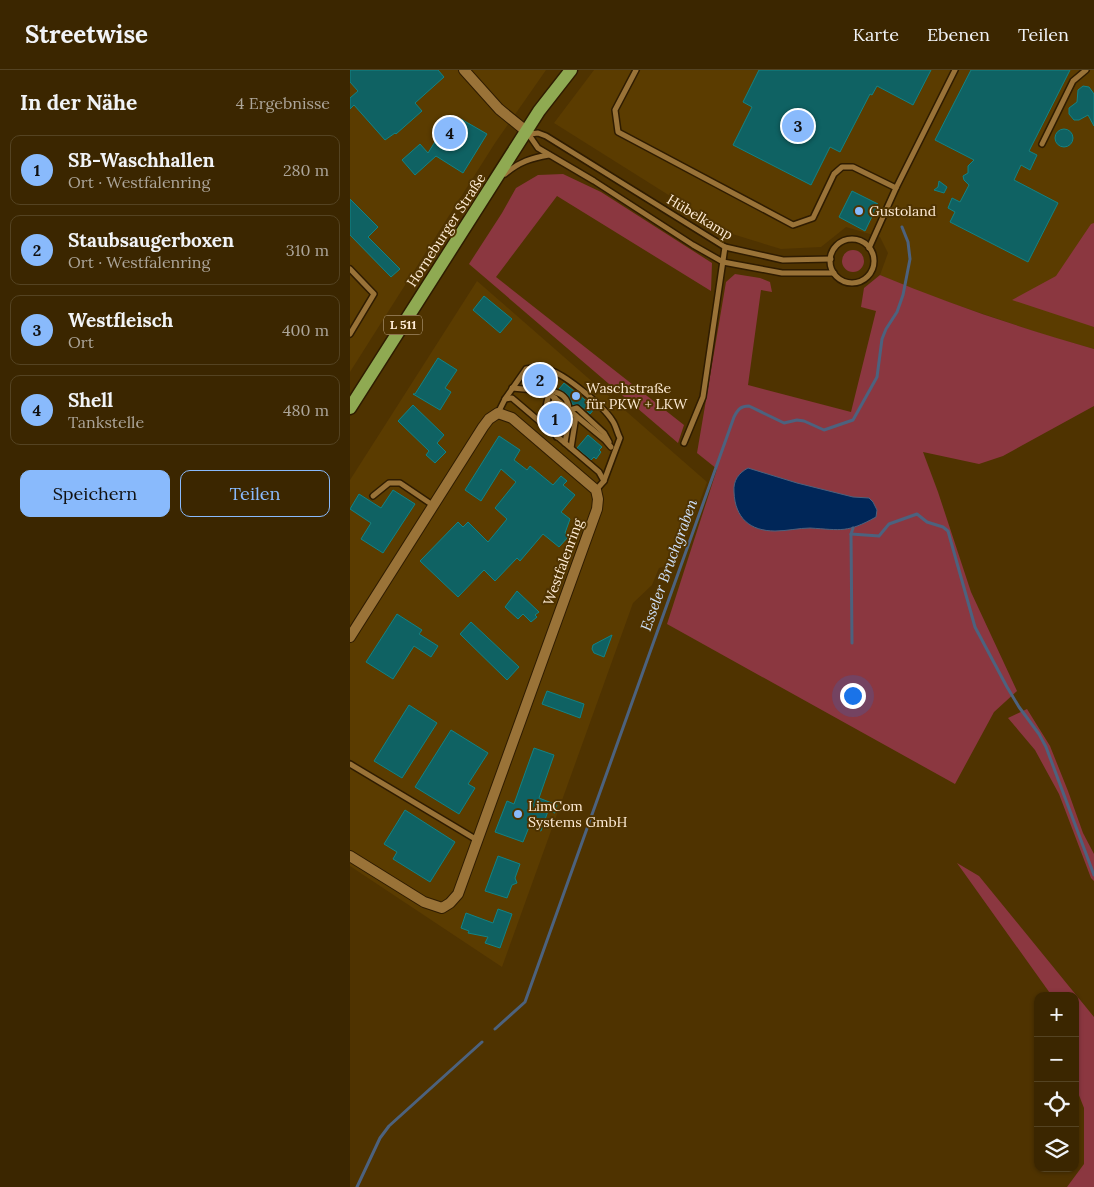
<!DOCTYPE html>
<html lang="de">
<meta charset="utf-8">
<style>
body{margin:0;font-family:Lora,serif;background:#46320f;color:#f1f3f6}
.controls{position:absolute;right:15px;bottom:15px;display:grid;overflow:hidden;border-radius:10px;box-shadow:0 1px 4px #0004}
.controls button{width:45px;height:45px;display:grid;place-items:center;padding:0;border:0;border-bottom:1px solid #544322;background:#3b2600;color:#f1f3f6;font:25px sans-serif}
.you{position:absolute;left:502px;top:625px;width:18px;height:18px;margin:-12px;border:4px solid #fff;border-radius:50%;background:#1a73e8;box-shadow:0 0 0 8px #1a73e833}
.badge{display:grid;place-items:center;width:32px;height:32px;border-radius:50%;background:#89bafc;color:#111;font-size:16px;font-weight:700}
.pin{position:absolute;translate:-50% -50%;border:2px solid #fff;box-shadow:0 1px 5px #0006}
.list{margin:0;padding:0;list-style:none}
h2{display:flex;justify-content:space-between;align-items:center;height:65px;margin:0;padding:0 20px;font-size:21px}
h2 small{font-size:16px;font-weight:400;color:#aca599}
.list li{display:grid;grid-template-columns:32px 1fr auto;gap:15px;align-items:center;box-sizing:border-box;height:70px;margin:0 10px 10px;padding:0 10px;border:1px solid #544322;border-radius:10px}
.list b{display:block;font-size:19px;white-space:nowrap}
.list p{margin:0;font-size:16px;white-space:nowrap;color:#aca599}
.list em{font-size:16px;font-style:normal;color:#aca599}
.actions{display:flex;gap:10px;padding:15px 20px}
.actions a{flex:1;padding:11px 0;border:1px solid #89bafc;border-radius:10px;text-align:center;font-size:18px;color:#89bafc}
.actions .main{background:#89bafc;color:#111}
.icon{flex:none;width:28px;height:28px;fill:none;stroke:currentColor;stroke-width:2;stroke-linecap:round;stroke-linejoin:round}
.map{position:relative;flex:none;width:744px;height:1117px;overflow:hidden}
header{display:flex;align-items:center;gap:30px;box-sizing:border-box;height:70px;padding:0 25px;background:#3b2600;border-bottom:1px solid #544322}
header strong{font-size:24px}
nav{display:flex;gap:28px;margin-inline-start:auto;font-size:18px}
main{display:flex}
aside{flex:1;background:#3b2600}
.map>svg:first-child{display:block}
.built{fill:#5b3c00}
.green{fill:#8b3740}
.water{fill:#002658;stroke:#4c627e}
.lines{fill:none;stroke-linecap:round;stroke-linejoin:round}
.stream{stroke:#4c627e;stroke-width:3}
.building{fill:#0f6263;stroke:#128385}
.lane-casing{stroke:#2f1c00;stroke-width:8}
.street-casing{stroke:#2f1c00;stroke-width:12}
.primary-casing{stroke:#2f1c00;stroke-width:15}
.lane{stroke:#9a7338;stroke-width:5}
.street{stroke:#9a7338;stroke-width:10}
.primary{stroke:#8faa52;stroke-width:12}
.poi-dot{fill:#89bafc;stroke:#4f3300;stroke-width:2}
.labels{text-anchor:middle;stroke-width:4;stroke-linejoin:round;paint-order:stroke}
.shield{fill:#4f3300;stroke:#cab596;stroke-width:1}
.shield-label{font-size:12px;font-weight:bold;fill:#ffedd6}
.poi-label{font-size:14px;fill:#ffedd6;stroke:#4f3300;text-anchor:start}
.street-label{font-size:14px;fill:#ffedd6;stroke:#4f3300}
.water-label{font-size:15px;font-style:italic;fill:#cee0f9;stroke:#4f3300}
</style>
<header>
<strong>Streetwise</strong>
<nav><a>Karte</a><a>Ebenen</a><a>Teilen</a></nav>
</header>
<main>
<aside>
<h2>In der Nähe<small>4 Ergebnisse</small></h2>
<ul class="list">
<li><span class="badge">1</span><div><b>SB-Waschhallen</b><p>Ort · Westfalenring</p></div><em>280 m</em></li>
<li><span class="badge">2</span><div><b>Staubsaugerboxen</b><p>Ort · Westfalenring</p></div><em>310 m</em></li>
<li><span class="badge">3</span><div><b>Westfleisch</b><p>Ort</p></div><em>400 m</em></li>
<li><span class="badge">4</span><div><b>Shell</b><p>Tankstelle</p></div><em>480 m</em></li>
</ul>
<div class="actions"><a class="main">Speichern</a><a>Teilen</a></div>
</aside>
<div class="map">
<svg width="744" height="1117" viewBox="0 0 744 1117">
<rect width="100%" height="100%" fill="#4f3300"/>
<g class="built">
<polygon points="0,0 196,0 145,73 0,302"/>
<polygon points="244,0 744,0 744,279 698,266 571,223 530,205 538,183 530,167 496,157 471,177 431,179 379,163 204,53"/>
<polygon points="127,211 357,412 327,492 309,498 302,515 283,533 152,897 0,796 0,410"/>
</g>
<g class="green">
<polygon points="213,104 251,122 362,193 361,221 207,126 146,207 334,355 328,373 119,194 152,143 166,118 188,105"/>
<polygon points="744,153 744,257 662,230 706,206 741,154"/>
<circle cx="503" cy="191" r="11"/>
<path d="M385,204L410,208L420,212L422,222L411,220L398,315L501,342L526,241L511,237L514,218L530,205C599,234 671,258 744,279V336L653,386L629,394L573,382L588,422L621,522L667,621L644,642L605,714L317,554L367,399L347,383L376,212Z"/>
<polygon points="677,639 700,676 718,721 733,763 744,784 744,811 741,808 709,724 685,680 658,648"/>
<polygon points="607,793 629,806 744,947 744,1117 717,1117 734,1094 734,1038 725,1015 725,926 702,926"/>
</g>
<path class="water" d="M398,398L447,413L503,427L519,428L523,432L527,440L526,447C497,463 492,460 460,458C449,458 437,461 425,461C400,461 385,448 384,422C383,410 389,403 398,398Z"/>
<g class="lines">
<g class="stream">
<polyline points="503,458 501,464 529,466 539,454 567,444 577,452 593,457 598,461 625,557 657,617 669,637 689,664 696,677 744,805"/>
<polyline points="501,464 502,573"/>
<path d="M145,959L175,932L384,347C388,339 391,336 399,336L434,353L447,350L454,351L474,360L503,350L527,307L532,269L536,259L547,242L553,225L560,189L558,172L552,157"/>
<polyline points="7,1117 30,1068 39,1056 132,972"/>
</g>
</g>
<g class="building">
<polygon points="0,0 88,0 94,7 65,33 72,41 46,64 45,63 35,70 4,35 0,39 0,28 8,21 0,12"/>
<polygon points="409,0 581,0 563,35 527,16 522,25 520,24 490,82 480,77 461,115 383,75 402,37 393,32"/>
<polygon points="621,0 720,0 679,81 687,85 680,100 671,95 664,110 708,133 678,192 600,152 605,142 598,138 602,128 610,132 619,115 614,110 613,106 618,103 618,96 624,90 585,70"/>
<polygon points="733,16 739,17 744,24 744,56 738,45 729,50 724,50 719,44 719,38 727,32 728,20"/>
<polygon points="101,46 110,52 111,49 137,64 113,103 86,86 65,105 52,90 70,74 78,83"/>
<circle cx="714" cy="68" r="9"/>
<polygon points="589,111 597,117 594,123 584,120 588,117"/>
<polygon points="502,121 528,134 515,161 489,147"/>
<polygon points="0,129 28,157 18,167 50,199 41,207 0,165"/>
<polygon points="134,226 162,249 150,263 123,240"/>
<polygon points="88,288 107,300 95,318 101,322 90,340 63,324 65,324"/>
<polygon points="180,304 202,308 201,317 178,313"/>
<polygon points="214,313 245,338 240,344 230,335 223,335 217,324 209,319"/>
<polygon points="63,335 94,365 87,373 96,382 85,393 76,385 79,381 48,351"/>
<polygon points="238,365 252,377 249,380 251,382 246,389 244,387 241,390 227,378"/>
<polygon points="149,366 170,380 164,390 177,400 180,396 203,415 211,406 217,411 213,415 225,425 211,442 220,449 215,463 219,466 209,477 193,464 170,491 167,488 145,511 134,500 108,527 70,491 108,452 113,457 118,452 138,472 157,449 145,438 166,412 151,399 131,431 115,420"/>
<polygon points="43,420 65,434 33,483 11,469 21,453 0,439 9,424 31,438"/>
<polygon points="167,521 189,542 185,545 187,547 181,552 173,544 168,549 155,537"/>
<polygon points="47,544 72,560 69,564 88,576 81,587 64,576 43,609 16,592"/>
<polygon points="121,552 169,597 157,610 110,564"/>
<polygon points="262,565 254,587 244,583 242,579 243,575"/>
<polygon points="197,621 234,634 230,648 192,634"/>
<polygon points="59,635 87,653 52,708 24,691"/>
<polygon points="101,660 138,683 118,714 125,718 109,744 65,717"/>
<polygon points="184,678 204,685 189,728 207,735 205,743 198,741 191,761 179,757 173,772 145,762 157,731 164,734"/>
<polygon points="55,740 105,772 80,812 43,789 47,782 34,774"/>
<polygon points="148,786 170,794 165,808 167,813 162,815 157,828 135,821"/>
<polygon points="148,839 162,844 150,878 135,873 138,867 118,863 119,861 111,858 116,843 143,853"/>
</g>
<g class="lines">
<defs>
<g id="lane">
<polyline points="286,0 265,40 268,62 443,155 463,148 484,104 492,97 503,97 546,118 605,0"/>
<polyline points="177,62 188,78 244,111 343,175 373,192 432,203 484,203"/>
<polyline points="180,64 188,63 196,66 375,177 433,190 481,189"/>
<polyline points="692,74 723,11 736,0"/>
<path d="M155,104C169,92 181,88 199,85"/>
<circle cx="502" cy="191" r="22"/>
<polyline points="519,178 546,118"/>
<polyline points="0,199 24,224 0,264"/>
<polyline points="162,318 196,321 255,370 261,377"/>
<path d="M197,321C229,322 218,352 215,373"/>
<polyline points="155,329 162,328 249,402 254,411"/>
<polyline points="220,340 227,338 254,363 259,372"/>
<path d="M148,343L155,329L176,299C184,297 194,297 202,301C218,307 253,336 262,350C266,355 267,363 270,368L254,411L246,420"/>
<polyline points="192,354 199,323"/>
<polyline points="199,360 205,328"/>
<polyline points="207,367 214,335"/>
<polyline points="334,373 353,327 375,177"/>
<polyline points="221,378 226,346"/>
<polyline points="23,426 39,413 50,413 84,436"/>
<polyline points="0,694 127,770"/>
</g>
<g id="street">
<polyline points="114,0 149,39 176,61"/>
<polyline points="0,567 133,357 139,349 148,343 162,348 246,420 248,429 247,439 108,824 100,833 92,838 74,832 0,786"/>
</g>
<polyline id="primary" points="0,338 189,41 221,0"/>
</defs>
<use href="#lane" class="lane-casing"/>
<use href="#street" class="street-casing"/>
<use href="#primary" class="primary-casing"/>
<use href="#lane" class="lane"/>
<use href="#street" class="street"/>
<use href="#primary" class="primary"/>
</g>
<g class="poi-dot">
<circle cx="509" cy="141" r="5"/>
<circle cx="226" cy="326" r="5"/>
<circle cx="168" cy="744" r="5"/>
</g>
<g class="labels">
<rect class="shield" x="34" y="245.5" width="38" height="19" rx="4"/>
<g class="shield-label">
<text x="53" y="259">L 511</text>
</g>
<g class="poi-label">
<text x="519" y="146">Gustoland</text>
<text x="236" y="323">Waschstraße<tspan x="236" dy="16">für PKW + LKW</tspan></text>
<text x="178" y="741">LimCom<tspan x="178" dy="16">Systems GmbH</tspan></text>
</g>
<g class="street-label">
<text transform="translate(350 147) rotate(31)" y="5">Hübelkamp</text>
<text transform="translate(96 160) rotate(-57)" y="5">Horneburger Straße</text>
<text transform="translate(213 492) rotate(-70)" y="5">Westfalenring</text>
</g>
<g class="water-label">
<text transform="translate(319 495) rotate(-70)" y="5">Esseler Bruchgraben</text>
</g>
</g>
</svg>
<div class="controls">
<button>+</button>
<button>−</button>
<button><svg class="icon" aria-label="locate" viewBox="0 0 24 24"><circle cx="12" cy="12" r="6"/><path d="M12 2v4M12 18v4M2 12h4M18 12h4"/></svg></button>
<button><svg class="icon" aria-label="layers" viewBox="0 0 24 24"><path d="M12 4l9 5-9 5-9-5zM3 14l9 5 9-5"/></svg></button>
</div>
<div class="you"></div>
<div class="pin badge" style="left:205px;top:349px">1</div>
<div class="pin badge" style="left:190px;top:310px">2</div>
<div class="pin badge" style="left:448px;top:56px">3</div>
<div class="pin badge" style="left:100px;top:63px">4</div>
</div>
</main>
